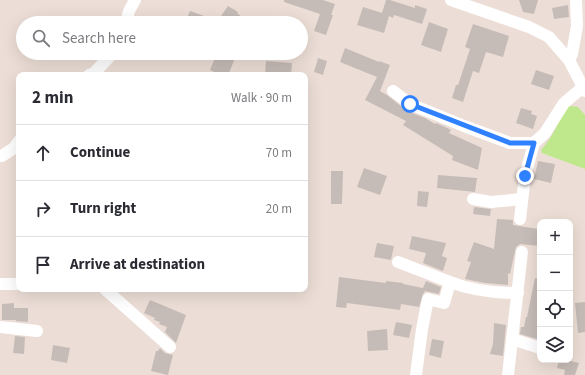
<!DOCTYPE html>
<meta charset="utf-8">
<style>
body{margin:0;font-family:"Source Sans 3",sans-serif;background:#f7f7f7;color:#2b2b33}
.controls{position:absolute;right:12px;bottom:12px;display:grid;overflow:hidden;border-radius:8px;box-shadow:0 4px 16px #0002}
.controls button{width:36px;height:36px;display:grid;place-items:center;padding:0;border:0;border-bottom:1px solid #e1e1e2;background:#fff;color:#2b2b33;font:20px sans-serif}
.stop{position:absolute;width:12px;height:12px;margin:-9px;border:3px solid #3081ff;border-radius:50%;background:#fff}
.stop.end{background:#3081ff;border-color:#fff;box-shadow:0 1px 4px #0008}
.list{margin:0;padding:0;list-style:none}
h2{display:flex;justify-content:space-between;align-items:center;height:52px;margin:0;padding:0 16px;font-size:17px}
h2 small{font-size:13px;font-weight:400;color:#7c7c81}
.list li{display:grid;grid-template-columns:26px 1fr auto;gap:12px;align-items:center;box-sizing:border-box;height:56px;padding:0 16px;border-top:1px solid #e1e1e2}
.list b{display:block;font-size:15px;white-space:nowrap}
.list em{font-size:13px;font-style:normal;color:#7c7c81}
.icon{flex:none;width:22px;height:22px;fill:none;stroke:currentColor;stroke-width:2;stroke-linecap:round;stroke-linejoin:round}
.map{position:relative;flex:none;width:585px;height:375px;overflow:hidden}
.search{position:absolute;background:#fff;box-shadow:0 4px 16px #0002;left:16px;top:16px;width:292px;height:44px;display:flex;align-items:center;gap:10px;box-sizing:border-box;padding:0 14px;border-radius:22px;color:#7c7c81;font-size:15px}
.panel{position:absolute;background:#fff;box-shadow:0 4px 16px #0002;left:16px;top:72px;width:292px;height:220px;border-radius:8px}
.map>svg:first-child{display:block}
.green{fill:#bfe88d}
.building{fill:#c6bcb7}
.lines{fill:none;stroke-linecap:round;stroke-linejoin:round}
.minor{stroke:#fff;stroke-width:12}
.route{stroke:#3081ff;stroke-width:5}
</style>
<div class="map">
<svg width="585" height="375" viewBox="0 0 585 375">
<rect width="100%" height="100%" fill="#ecded6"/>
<path class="green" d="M572,106L578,107L585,115V169L542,153L541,150C547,143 552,136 556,128C560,121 562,113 567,107Z"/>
<g class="building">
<polygon points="284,0 323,0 335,4 331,15 333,15 326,35 314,31 320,14 284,2"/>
<polygon points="386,0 390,0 415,8 415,5 427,9 422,24 394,15 393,18 389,16 384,33 357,25 363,7 382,13"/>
<polygon points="519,0 538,0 534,14 523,12"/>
<polygon points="568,5 569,17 554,19 552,8"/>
<polygon points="228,6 238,12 237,13 249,23 231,23 221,16"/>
<polygon points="190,11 221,22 220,23 185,23"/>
<polygon points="429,22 448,29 441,52 421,45"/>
<polygon points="473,24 509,36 503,57 486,52 479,73 473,71 463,102 452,98 456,85 458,85 470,49 465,47"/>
<polygon points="345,48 379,62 379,61 390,65 380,91 387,95 407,111 425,118 435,124 436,123 443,126 451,130 449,133 482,148 478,170 452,160 453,156 403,125 406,121 365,100 377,77 340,62"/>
<polygon points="217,53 229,53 236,56 228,75 221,75 210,70"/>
<polygon points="318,58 327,61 323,75 314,72"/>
<polygon points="266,61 292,63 291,75 265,75"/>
<polygon points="536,70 554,76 549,90 531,84"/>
<polygon points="521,108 532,111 531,114 537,116 533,129 516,123"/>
<polygon points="538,161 555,164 551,183 534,179"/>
<polygon points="364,168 387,176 380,195 357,187"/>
<polygon points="331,171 343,171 342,204 331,204"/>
<polygon points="438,175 477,178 475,192 437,188"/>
<polygon points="418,191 429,192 427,207 417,206"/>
<polygon points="474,207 491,209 490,216 473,214"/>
<polygon points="497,219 513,220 513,225 519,226 538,229 537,235 540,236 540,246 520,244 516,247 510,274 508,273 508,285 485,283 465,279 471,262 467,261 474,242 494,249"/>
<polygon points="412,236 446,243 442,256 447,258 443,271 423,263 426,253 409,249"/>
<polygon points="377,243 394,246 391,260 374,257"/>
<polygon points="339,277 386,283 386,281 403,283 403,284 423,288 426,281 441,287 439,294 425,291 423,294 419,307 401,304 400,310 347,303 346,308 336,307"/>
<polygon points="535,278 540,279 540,340 520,334 521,327 524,327 526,317 527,317"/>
<polygon points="150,300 186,315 176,343 165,332 167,327 159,324 160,322 154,320 155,318 144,313"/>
<polygon points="585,302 585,332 578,333 575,303"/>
<polygon points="14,303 14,308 28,308 28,321 27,322 16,321 16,320 2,320 2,304"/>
<polygon points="396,322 412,325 409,338 393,335"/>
<polygon points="494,323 506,325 503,356 490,354 493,344"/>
<polygon points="387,329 388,350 368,351 367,331"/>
<polygon points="15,336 25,337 24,354 13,353"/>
<polygon points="432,339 444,341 441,358 429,355"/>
<polygon points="53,345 70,348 67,363 51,360"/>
<polygon points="160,348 165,353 173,355 168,375 151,371 156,351 158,351"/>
<polygon points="559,360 566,360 579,363 575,375 564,375 565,370 557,368"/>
</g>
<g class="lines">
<g class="minor">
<polyline points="451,0 529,27 549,37 569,60 585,91"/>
<polyline points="126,23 129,11 135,0"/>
<polyline points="569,60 572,54 577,26 576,0"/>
<polyline points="89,75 94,73 113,53"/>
<polyline points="393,91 410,104 464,126 510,143 534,143 545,133 564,103 583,87"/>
<polyline points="0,156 2,156 14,148 19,141"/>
<polyline points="473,199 491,202 522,199"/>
<polyline points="520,219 525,176 534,143"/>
<polyline points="398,262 450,282"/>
<polyline points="0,284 19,284"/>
<polyline points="105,289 170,347"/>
<polyline points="0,327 37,331"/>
<polyline points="512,339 540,348"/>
<path d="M416,375L422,329L428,299L444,303L450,282C473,291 494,293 518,293"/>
<polyline points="508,375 522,252"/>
</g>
</g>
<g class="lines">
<polyline class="route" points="410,104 510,143 534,143 525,176"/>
</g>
</svg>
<div class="controls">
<button>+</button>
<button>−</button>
<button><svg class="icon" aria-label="locate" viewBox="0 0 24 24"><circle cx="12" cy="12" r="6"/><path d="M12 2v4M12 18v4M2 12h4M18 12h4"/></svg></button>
<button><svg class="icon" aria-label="layers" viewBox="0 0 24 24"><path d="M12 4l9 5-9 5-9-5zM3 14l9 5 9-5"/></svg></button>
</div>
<div class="stop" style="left:410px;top:104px"></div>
<div class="stop end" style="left:525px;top:176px"></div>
<div class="search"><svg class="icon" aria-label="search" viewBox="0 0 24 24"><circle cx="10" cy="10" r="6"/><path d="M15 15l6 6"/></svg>Search here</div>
<section class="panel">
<h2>2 min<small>Walk · 90 m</small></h2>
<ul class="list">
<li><svg class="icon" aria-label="ahead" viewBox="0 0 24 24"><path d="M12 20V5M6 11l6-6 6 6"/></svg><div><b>Continue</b></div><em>70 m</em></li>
<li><svg class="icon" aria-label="right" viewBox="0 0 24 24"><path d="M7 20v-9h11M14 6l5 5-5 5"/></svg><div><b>Turn right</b></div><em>20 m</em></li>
<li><svg class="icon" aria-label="arrive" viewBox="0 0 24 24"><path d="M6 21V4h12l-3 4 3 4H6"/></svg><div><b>Arrive at destination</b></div></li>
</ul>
</section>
</div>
